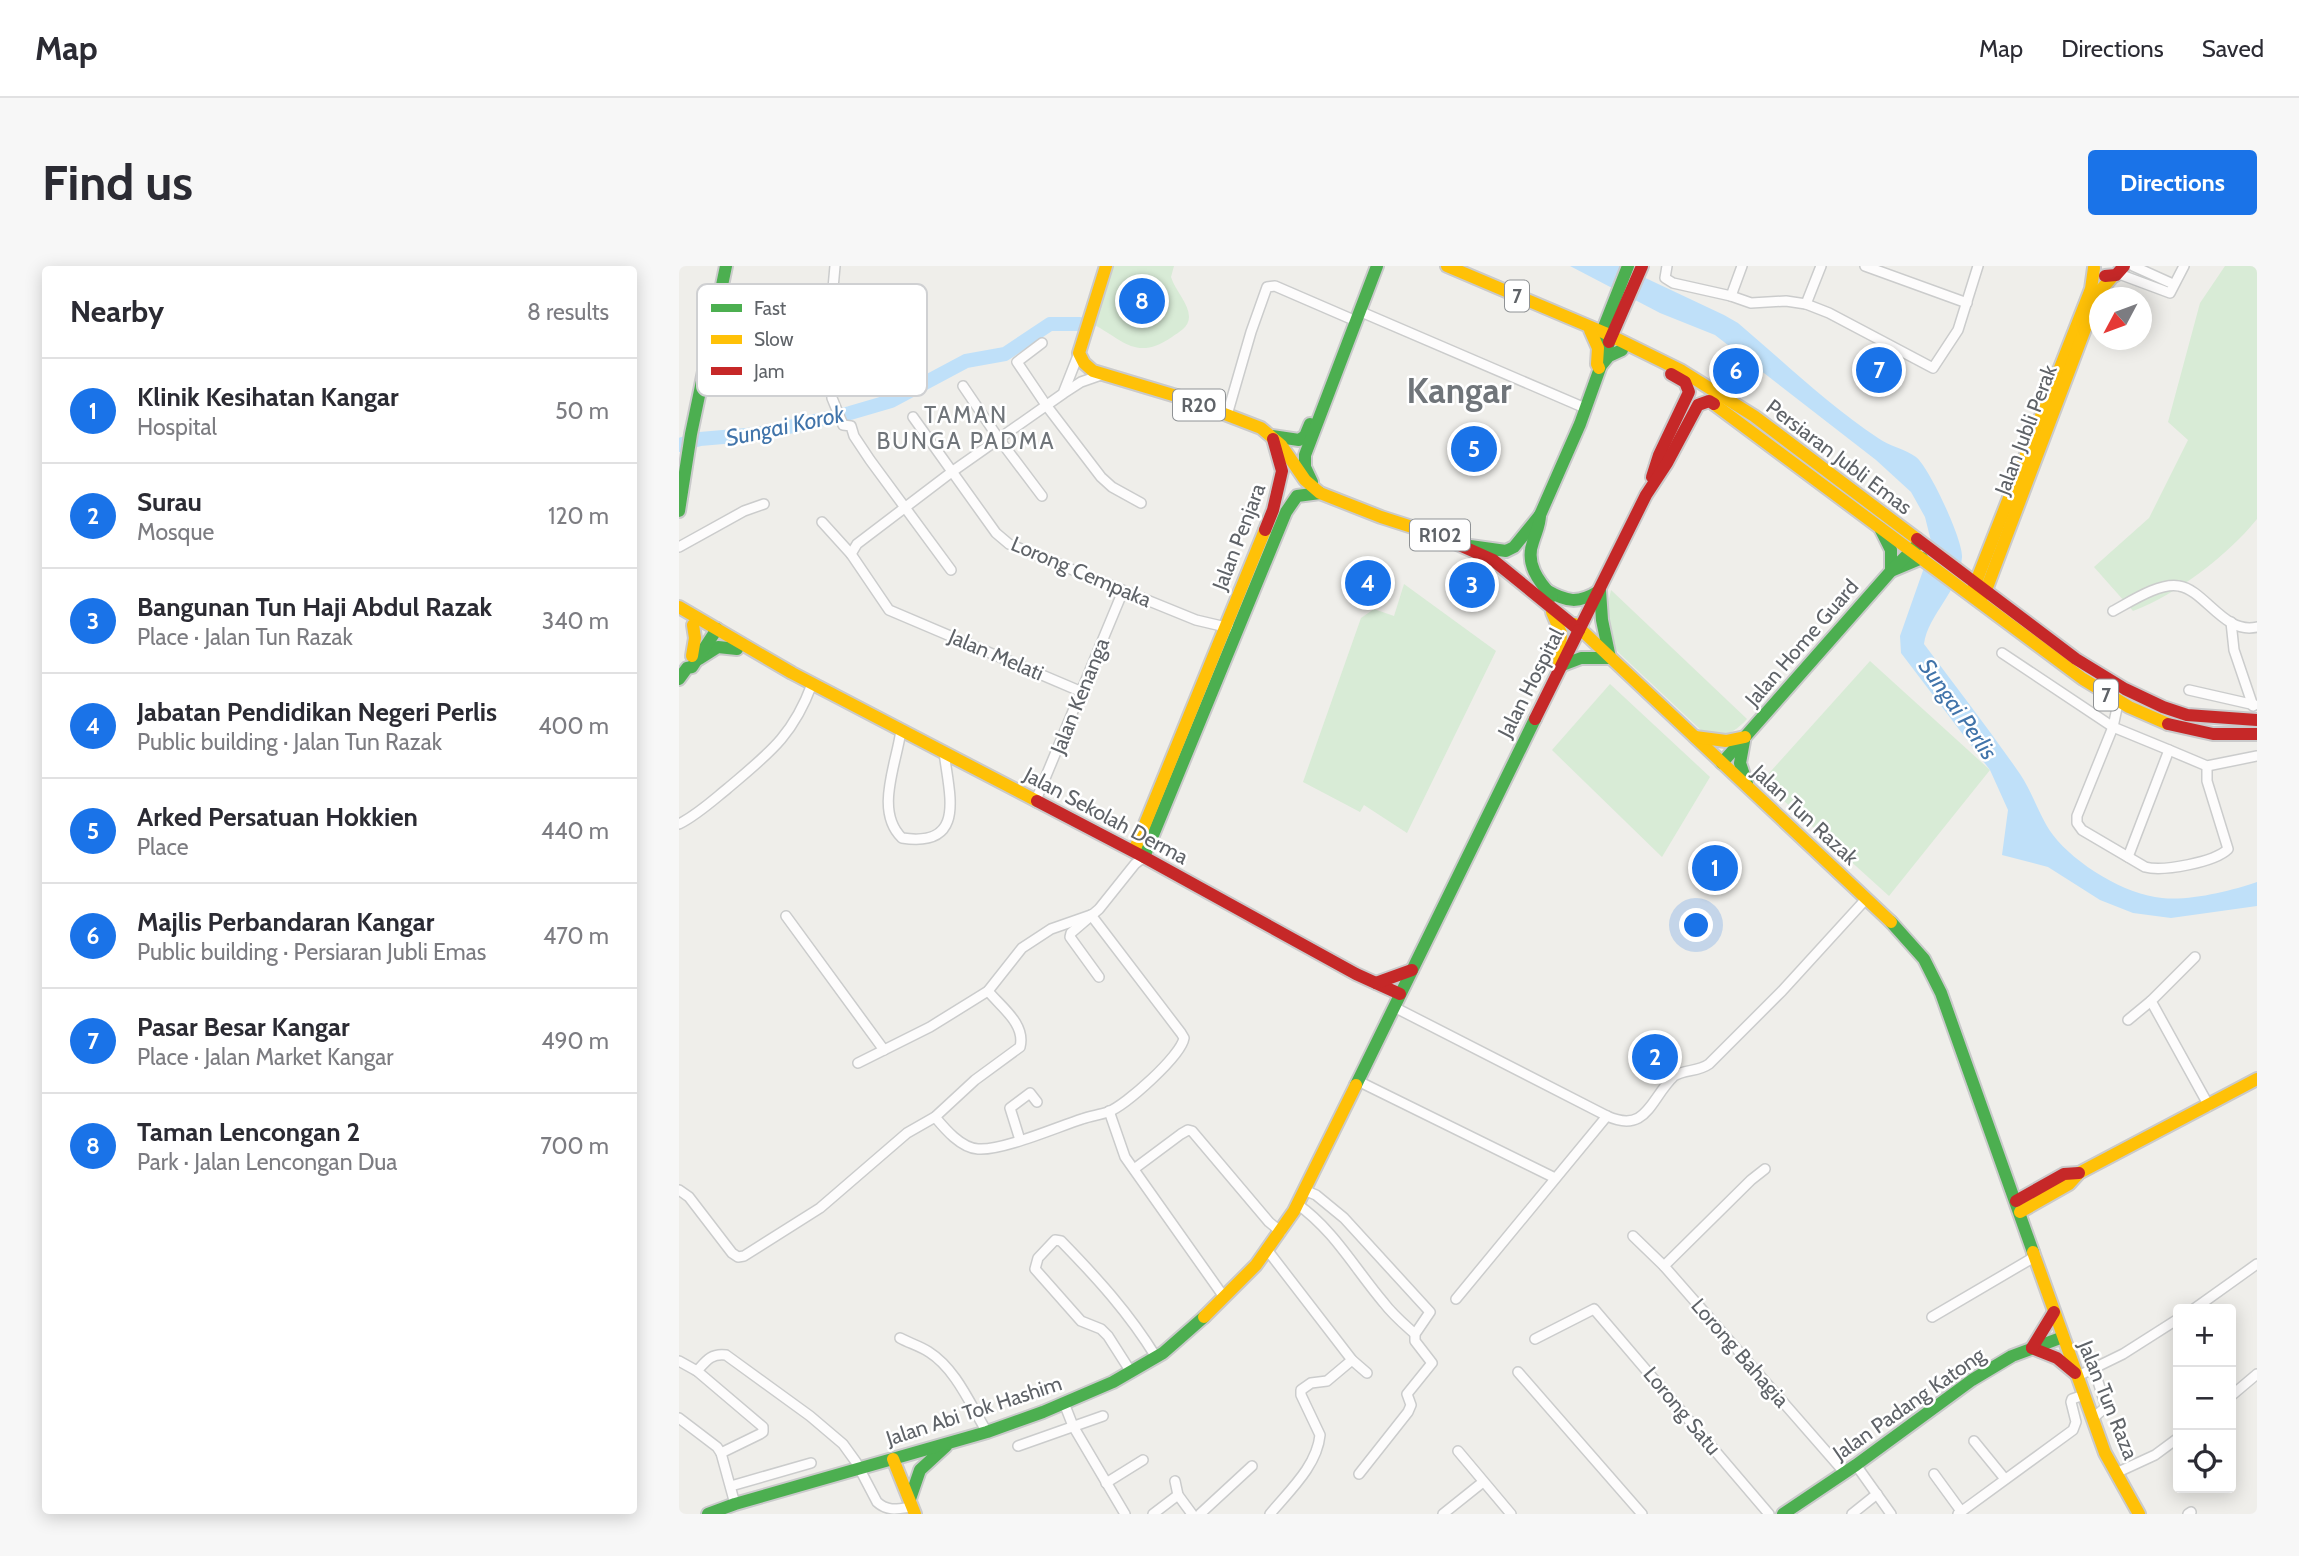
<!DOCTYPE html>
<meta charset="utf-8">
<style>
body{margin:0;font-family:Cabin,sans-serif;background:#f7f7f7;color:#2b2b33}
.controls{position:absolute;right:21px;bottom:21px;display:grid;overflow:hidden;border-radius:7px;box-shadow:0 4px 18px #0003}
.controls button{width:63px;height:63px;display:grid;place-items:center;padding:0;border:0;border-bottom:2px solid #e1e1e2;background:#fff;color:#2b2b33;font:35px sans-serif}
.compass{position:absolute;left:1410px;top:21px;width:63px;height:63px;border-radius:50%;background:#fff;box-shadow:0 4px 18px #0003;rotate:229deg}
.you{position:absolute;left:1018px;top:660px;width:24px;height:24px;margin:-18px;border:5px solid #fff;border-radius:50%;background:#1a73e8;box-shadow:0 0 0 10px #1a73e833}
.badge{display:grid;place-items:center;width:46px;height:46px;border-radius:50%;background:#1a73e8;color:#fff;font-size:23px;font-weight:700}
.pin{position:absolute;translate:-50% -50%;border:4px solid #fff;box-shadow:0 2px 7px #0006}
.list{margin:0;padding:0;list-style:none}
h2{display:flex;justify-content:space-between;align-items:center;height:91px;margin:0;padding:0 28px;font-size:30px}
h2 small{font-size:23px;font-weight:400;color:#7c7c81}
.list li{display:grid;grid-template-columns:46px 1fr auto;gap:21px;align-items:center;box-sizing:border-box;height:105px;padding:0 28px;border-top:2px solid #e1e1e2}
.list b{display:block;font-size:26px;white-space:nowrap}
.list p{margin:0;font-size:23px;white-space:nowrap;color:#7c7c81}
.list em{font-size:23px;font-style:normal;color:#7c7c81}
.icon{flex:none;width:38px;height:38px;fill:none;stroke:currentColor;stroke-width:2;stroke-linecap:round;stroke-linejoin:round}
.map{position:relative;flex:none;width:1578px;height:1248px;overflow:hidden;border-radius:7px}
header{display:flex;align-items:center;gap:42px;box-sizing:border-box;height:98px;padding:0 35px;background:#fff;border-bottom:2px solid #e1e1e2}
header strong{font-size:33px}
nav{display:flex;gap:38px;margin-inline-start:auto;font-size:24px}
.intro{display:flex;align-items:center;justify-content:space-between;box-sizing:border-box;height:168px;padding:0 42px}
h1{margin:0;font-size:49px}
.button{padding:18px 32px;border-radius:7px;background:#1a73e8;color:#fff;font-size:24px;font-weight:700}
main{display:flex;gap:42px;padding:0 42px}
aside{flex:1;background:#fff;border-radius:7px;box-shadow:0 4px 18px #0003}
.map>svg:first-child{display:block}
.green{fill:#d8ebd6}
.water{fill:#bfe0f9}
.lines{fill:none;stroke-linecap:round;stroke-linejoin:round}
.river{stroke:#bfe0f9;stroke-width:14}
.street-casing{stroke:#cbcccc;stroke-width:12}
.fast-casing{stroke:#cacacb;stroke-width:16}
.slow-casing{stroke:#cacacb;stroke-width:16}
.jam-casing{stroke:#cacacb;stroke-width:16}
.street{stroke:#fdfcfc;stroke-width:9}
.fast{stroke:#4caf50;stroke-width:12}
.slow{stroke:#ffc107;stroke-width:12}
.jam{stroke:#c62828;stroke-width:12}
.labels{text-anchor:middle;stroke-width:5;stroke-linejoin:round;paint-order:stroke}
.shield{fill:#fff;stroke:#8f9295;stroke-width:2}
.shield-label{font-size:19px;font-weight:bold;fill:#5f6368}
.street-label{font-size:21px;fill:#5f6368;stroke:#fff}
.neighbourhood-label{font-size:23px;letter-spacing:2px;fill:#70757a;stroke:#fff}
.water-label{font-size:23px;font-style:italic;fill:#4174aa;stroke:#fff}
.town-label{font-size:35px;font-weight:bold;fill:#70757a;stroke:#fff}
.key{fill:#fff;stroke:#cfd0d2;stroke-width:2}
.key-label{font-size:19px;fill:#5f6368}
</style>
<header>
<strong>Map</strong>
<nav><a>Map</a><a>Directions</a><a>Saved</a></nav>
</header>
<div class="intro"><h1>Find us</h1><a class="button">Directions</a></div>
<main>
<aside>
<h2>Nearby<small>8 results</small></h2>
<ul class="list">
<li><span class="badge">1</span><div><b>Klinik Kesihatan Kangar</b><p>Hospital</p></div><em>50 m</em></li>
<li><span class="badge">2</span><div><b>Surau</b><p>Mosque</p></div><em>120 m</em></li>
<li><span class="badge">3</span><div><b>Bangunan Tun Haji Abdul Razak</b><p>Place · Jalan Tun Razak</p></div><em>340 m</em></li>
<li><span class="badge">4</span><div><b>Jabatan Pendidikan Negeri Perlis</b><p>Public building · Jalan Tun Razak</p></div><em>400 m</em></li>
<li><span class="badge">5</span><div><b>Arked Persatuan Hokkien</b><p>Place</p></div><em>440 m</em></li>
<li><span class="badge">6</span><div><b>Majlis Perbandaran Kangar</b><p>Public building · Persiaran Jubli Emas</p></div><em>470 m</em></li>
<li><span class="badge">7</span><div><b>Pasar Besar Kangar</b><p>Place · Jalan Market Kangar</p></div><em>490 m</em></li>
<li><span class="badge">8</span><div><b>Taman Lencongan 2</b><p>Park · Jalan Lencongan Dua</p></div><em>700 m</em></li>
</ul>
</aside>
<div class="map">
<svg width="1578" height="1248" viewBox="0 0 1578 1248">
<rect width="100%" height="100%" fill="#efeeea"/>
<g class="green">
<path d="M433,0H495L492,11C496,24 510,38 510,51C510,61 500,66 493,71C458,95 445,75 414,58Z"/>
<path d="M1546,0H1578V253C1549,289 1497,329 1454,345L1415,301L1470,252L1509,174L1489,156L1521,37Z"/>
<polygon points="725,318 817,385 728,567 685,539 681,546 624,516 682,352 695,343 715,350"/>
<path d="M932,324L1068,453C1056,466 1041,476 1024,466L939,386L933,376L930,364L929,337Z"/>
<polygon points="1191,395 1311,504 1210,630 1083,515"/>
<polygon points="931,418 1031,511 983,591 873,484"/>
</g>
<path class="water" d="M891,0H941L1045,49L1059,57C1105,96 1149,139 1199,172C1210,180 1226,183 1237,191C1250,201 1284,274 1283,291C1281,325 1249,348 1245,378C1277,421 1310,463 1341,508C1354,527 1360,550 1374,569C1396,598 1447,629 1483,632C1511,635 1552,625 1578,616V640L1492,652L1454,647L1421,634L1369,601L1323,589L1329,544L1311,504L1222,387L1221,370L1253,279L1246,251L1232,226L1197,194L1036,69L981,47Z"/>
<g class="lines">
<polyline class="river" points="0,179 21,173 79,168 171,147 212,135 287,95 326,88 371,58 401,58"/>
<defs>
<g id="street">
<polyline points="156,0 149,78 153,132 164,159 172,160 175,170 191,194 272,304"/>
<polyline points="988,0 986,12 994,17 1052,30 1072,37 1107,35 1127,38 1150,47 1254,102 1279,64 1299,0"/>
<polyline points="1186,0 1288,37"/>
<polyline points="1454,0 1494,18"/>
<polyline points="1440,8 1491,27 1505,0"/>
<polyline points="1052,30 1063,0"/>
<polyline points="1127,38 1142,0"/>
<polyline points="680,45 906,142"/>
<polyline points="363,77 338,96 367,139 422,211 433,221 462,237"/>
<polyline points="284,120 320,173 363,230"/>
<polyline points="385,125 400,87"/>
<polyline points="548,149 572,66 588,21 596,20 670,52"/>
<polyline points="234,151 317,267 330,278 517,354 551,362"/>
<polyline points="143,256 172,288 210,344 403,426"/>
<polyline points="0,281 65,245 85,238"/>
<polyline points="172,288 178,278 274,205 385,127 402,116 422,109"/>
<path d="M1434,345C1451,336 1481,316 1500,320C1526,324 1545,369 1578,361"/>
<polyline points="1552,356 1555,384 1574,440"/>
<polyline points="1323,387 1434,461 1490,484 1528,500 1578,490"/>
<polyline points="1510,424 1576,439"/>
<path d="M1439,437L1434,461L1398,550V557L1403,564L1466,601C1484,606 1536,596 1549,583L1528,515V500"/>
<path d="M222,464C218,497 195,545 223,572C288,582 270,528 265,486"/>
<polyline points="357,534 444,325"/>
<path d="M0,558C18,549 33,535 49,522C89,488 114,470 133,418"/>
<polyline points="1449,591 1490,484"/>
<polyline points="107,650 205,784"/>
<polyline points="1516,691 1472,735 1530,840"/>
<polyline points="420,711 391,671 392,667 420,643 456,598 465,591"/>
<path d="M715,741L928,850C968,868 971,833 995,810C1006,803 1019,806 1030,798L1103,725L1187,633"/>
<polyline points="1449,754 1472,735"/>
<polyline points="179,797 251,761 309,725 343,682 372,663 412,649"/>
<polyline points="679,815 876,912"/>
<polyline points="430,845 446,891 545,1031"/>
<path d="M256,851C266,863 282,882 299,883C323,885 378,861 403,853C411,850 420,849 429,846C447,839 502,790 505,772L502,767L412,649"/>
<polyline points="341,874 331,842 351,827 358,836"/>
<polyline points="455,903 502,868 509,864 513,865 590,956 602,966"/>
<path d="M0,924L10,931L53,987L59,991L65,990L141,942L228,867L256,851L296,814L341,781C347,758 322,741 309,725"/>
<polyline points="625,924 637,929 665,952 751,1046 736,1068 736,1075 753,1097 728,1128 732,1139 729,1146 680,1208"/>
<path d="M618,938C655,964 676,1003 705,1037C714,1049 725,1058 736,1068"/>
<polyline points="954,970 985,1000 1166,1207"/>
<polyline points="589,985 673,1094 688,1107"/>
<polyline points="985,1000 1072,914 1086,903"/>
<polyline points="777,1033 928,850"/>
<polyline points="1515,1043 1578,998"/>
<polyline points="1253,1051 1357,990"/>
<path d="M221,1072C230,1077 241,1080 250,1086C277,1103 292,1140 308,1166"/>
<polyline points="856,1073 915,1043 1090,1248"/>
<polyline points="0,1095 18,1105 84,1161 84,1166 81,1168 42,1187"/>
<path d="M18,1105C27,1095 32,1087 47,1089L131,1150L164,1178L177,1196L198,1236C209,1246 219,1243 233,1241"/>
<path d="M452,1106L429,1070L422,1063L402,1055L356,1003L359,992L376,974L382,975C418,1012 450,1047 477,1091"/>
<polyline points="839,1106 963,1248"/>
<polyline points="1399,1110 1444,1088 1499,1053"/>
<polyline points="1552,1130 1578,1108"/>
<polyline points="385,1137 394,1160 446,1248"/>
<polyline points="0,1152 38,1181 42,1187 56,1238"/>
<polyline points="1413,1153 1427,1141 1415,1103"/>
<polyline points="1295,1175 1326,1213"/>
<polyline points="339,1180 424,1150"/>
<polyline points="779,1185 832,1248"/>
<polyline points="1177,1199 1212,1248"/>
<polyline points="1437,1207 1476,1189 1499,1172"/>
<polyline points="1255,1208 1282,1245"/>
<polyline points="496,1215 499,1229 513,1248"/>
<polyline points="427,1217 464,1194"/>
<polyline points="52,1220 132,1197"/>
<polyline points="474,1248 499,1229"/>
<polyline points="521,1248 573,1200"/>
<path d="M591,1248C610,1225 638,1200 641,1169L622,1129V1124L632,1117L648,1115L673,1094"/>
<polyline points="764,1248 804,1216"/>
<polyline points="1173,1248 1198,1228"/>
<polyline points="1279,1248 1394,1164 1397,1156 1392,1136 1393,1133 1405,1129"/>
<polyline points="1509,1248 1512,1246"/>
</g>
<g id="fast">
<polyline points="925,73 923,66 949,0"/>
<polyline points="920,102 930,90 943,84"/>
<polyline points="593,170 620,174 626,170 631,158"/>
<polyline points="633,216 626,201 626,189 698,0"/>
<polyline points="0,245 12,168 47,0"/>
<polyline points="1201,262 1212,284 1212,305 1243,292"/>
<polyline points="791,280 827,285 835,281 861,249"/>
<path d="M867,324C888,336 899,338 920,325"/>
<polyline points="921,325 923,354 931,392"/>
<path d="M873,330C859,315 846,297 854,276C857,266 861,259 861,249L901,158L930,77"/>
<polyline points="20,393 39,381 58,383"/>
<polyline points="881,400 902,392 931,392"/>
<polyline points="0,413 8,402 13,401 38,363"/>
<polyline points="1065,475 1061,497 1068,518"/>
<polyline points="1043,497 1212,305 1239,278"/>
<polyline points="465,591 607,246 618,230 641,227"/>
<polyline points="1212,656 1245,693 1262,727 1354,986"/>
<polyline points="677,819 856,453"/>
<polyline points="231,1233 241,1204 267,1180"/>
<polyline points="29,1248 56,1238 308,1166 364,1146 434,1116 484,1087 525,1051"/>
<polyline points="1104,1248 1177,1199 1293,1114 1333,1090 1384,1071"/>
</g>
<g id="slow">
<polyline points="427,0 400,87 405,97 414,105 504,132 582,162 602,179 626,214 641,227 702,251 758,269"/>
<polyline points="768,0 926,67 1003,105 1075,150 1238,273"/>
<polyline points="911,64 919,82 918,98 920,102"/>
<polyline points="1035,138 1404,413 1450,441 1489,458"/>
<polyline points="1293,326 1412,23 1415,2"/>
<polyline points="1302,332 1307,324 1420,26 1434,10"/>
<polyline points="0,341 113,407 358,535"/>
<polyline points="873,346 882,367 880,401"/>
<polyline points="896,358 1212,656"/>
<polyline points="13,390 16,372 14,359"/>
<polyline points="1016,471 1047,475 1066,471"/>
<polyline points="455,585 586,264"/>
<polyline points="1341,946 1390,918 1400,907 1578,813"/>
<polyline points="1354,986 1426,1187 1460,1248"/>
<polyline points="525,1051 577,999 615,945 677,819"/>
<polyline points="214,1193 236,1248"/>
</g>
<g id="jam">
<polyline points="1426,10 1437,9 1445,0"/>
<polyline points="930,76 963,0"/>
<polyline points="973,211 980,189 1010,126 1006,116 992,108"/>
<polyline points="586,264 594,244 603,205 594,173"/>
<polyline points="758,269 814,294 900,364 967,229 988,197 1019,139 1030,135 1035,138"/>
<polyline points="1238,273 1397,393 1446,423 1484,441 1508,449 1578,454"/>
<polyline points="856,453 900,364"/>
<polyline points="1489,458 1534,468 1578,468"/>
<polyline points="358,535 465,591 677,708 721,728"/>
<polyline points="697,717 733,704"/>
<polyline points="1337,935 1385,908 1400,907"/>
<polyline points="1353,1082 1378,1092 1396,1107"/>
<polyline points="1353,1082 1375,1046"/>
</g>
</defs>
<use href="#street" class="street-casing"/>
<use href="#fast" class="fast-casing"/>
<use href="#slow" class="slow-casing"/>
<use href="#jam" class="jam-casing"/>
<use href="#street" class="street"/>
<use href="#fast" class="fast"/>
<use href="#slow" class="slow"/>
<use href="#jam" class="jam"/>
</g>
<g class="labels">
<g class="shield">
<rect x="826" y="14.5" width="24" height="31" rx="5"/>
<rect x="494" y="123.5" width="52" height="31" rx="5"/>
<rect x="731" y="253.5" width="60" height="31" rx="5"/>
<rect x="1415" y="413.5" width="24" height="31" rx="5"/>
</g>
<g class="shield-label">
<text x="838" y="37">7</text>
<text x="520" y="146">R20</text>
<text x="761" y="276">R102</text>
<text x="1427" y="436">7</text>
</g>
<g class="street-label">
<text transform="translate(1347 164) rotate(-69)" y="7">Jalan Jubli Perak</text>
<text transform="translate(1160 191) rotate(37)" y="7">Persiaran Jubli Emas</text>
<text transform="translate(560 271) rotate(-69)" y="7">Jalan Penjara</text>
<text transform="translate(402 306) rotate(23)" y="7">Lorong Cempaka</text>
<text transform="translate(1123 377) rotate(-49)" y="7">Jalan Home Guard</text>
<text transform="translate(317 389) rotate(23)" y="7">Jalan Melati</text>
<text transform="translate(852 417) rotate(-63)" y="7">Jalan Hospital</text>
<text transform="translate(401 430) rotate(-68)" y="7">Jalan Kenanga</text>
<text transform="translate(1126 549) rotate(43)" y="7">Jalan Tun Razak</text>
<text transform="translate(427 550) rotate(28)" y="7">Jalan Sekolah Derma</text>
<text transform="translate(1061 1087) rotate(49)" y="7">Lorong Bahagia</text>
<text transform="translate(1429 1134) rotate(68)" y="7">Jalan Tun Raza</text>
<text transform="translate(1230 1138) rotate(-35)" y="7">Jalan Padang Katong</text>
<text transform="translate(295 1145) rotate(-18)" y="7">Jalan Abi Tok Hashim</text>
<text transform="translate(1003 1145) rotate(50)" y="7">Lorong Satu</text>
</g>
<g class="neighbourhood-label">
<text x="287" y="157">TAMAN<tspan x="287" dy="26">BUNGA PADMA</tspan></text>
</g>
<g class="water-label">
<text transform="translate(106 160) rotate(-12)" y="8">Sungai Korok</text>
<text transform="translate(1279 443) rotate(55)" y="8">Sungai Perlis</text>
</g>
<g class="town-label">
<text x="780" y="137">Kangar</text>
</g>
</g>
<rect x="18" y="18" width="230" height="112" rx="10" class="key"/>
<rect x="32" y="38" width="31" height="8" fill="#4caf50"/>
<rect x="32" y="69" width="31" height="9" fill="#ffc107"/>
<rect x="32" y="101" width="31" height="8" fill="#c62828"/>
<g class="key-label">
<text x="75" y="49">Fast</text>
<text x="75" y="80">Slow</text>
<text x="75" y="112">Jam</text>
</g>
</svg>
<div class="controls">
<button>+</button>
<button>−</button>
<button><svg class="icon" aria-label="locate" viewBox="0 0 24 24"><circle cx="12" cy="12" r="6"/><path d="M12 2v4M12 18v4M2 12h4M18 12h4"/></svg></button>
</div>
<svg class="compass" viewBox="-18 -18 36 36"><path d="M0-13l5 13h-10z" fill="#e53935"/><path d="M0 13l5-13h-10z" fill="#7c7c81"/></svg>
<div class="you"></div>
<div class="pin badge" style="left:1036px;top:602px">1</div>
<div class="pin badge" style="left:976px;top:791px">2</div>
<div class="pin badge" style="left:793px;top:319px">3</div>
<div class="pin badge" style="left:689px;top:317px">4</div>
<div class="pin badge" style="left:795px;top:183px">5</div>
<div class="pin badge" style="left:1057px;top:105px">6</div>
<div class="pin badge" style="left:1200px;top:104px">7</div>
<div class="pin badge" style="left:463px;top:35px">8</div>
</div>
</main>
